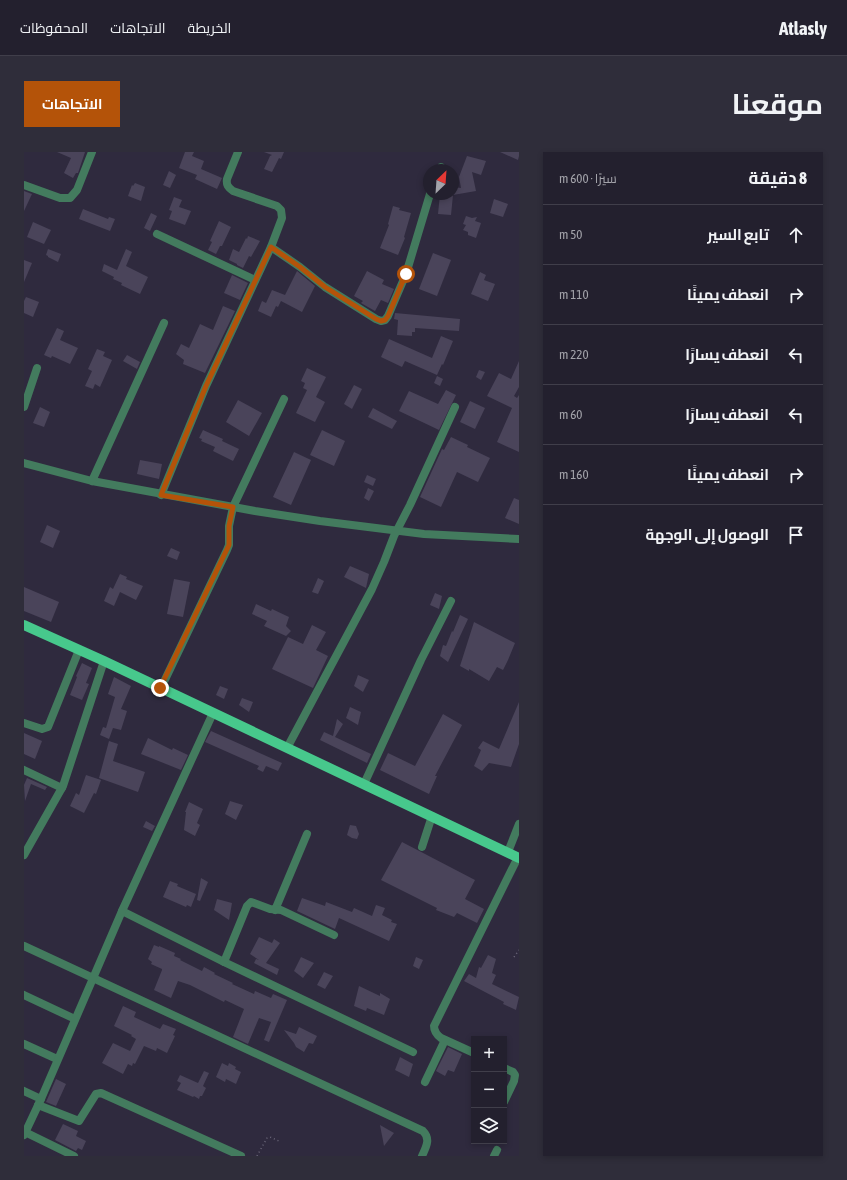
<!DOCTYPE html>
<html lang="ar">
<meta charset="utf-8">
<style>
body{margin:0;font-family:"Asap Condensed",Cairo,sans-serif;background:#2f2d3a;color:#f1f3f6;direction:rtl}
.controls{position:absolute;right:12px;bottom:12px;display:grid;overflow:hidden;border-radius:0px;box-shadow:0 2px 6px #0003}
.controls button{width:36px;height:36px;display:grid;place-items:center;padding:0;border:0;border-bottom:1px solid #403e4a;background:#23202e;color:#f1f3f6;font:20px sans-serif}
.compass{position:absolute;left:399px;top:12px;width:36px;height:36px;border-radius:50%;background:#23202e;box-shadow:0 2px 6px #0003;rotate:25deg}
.stop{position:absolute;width:12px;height:12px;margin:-9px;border:3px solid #b45309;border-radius:50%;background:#fff}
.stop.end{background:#b45309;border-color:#fff;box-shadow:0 1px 4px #0008}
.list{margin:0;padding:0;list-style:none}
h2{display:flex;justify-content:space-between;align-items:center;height:52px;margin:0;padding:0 16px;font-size:17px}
h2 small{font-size:13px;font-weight:400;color:#a3a3aa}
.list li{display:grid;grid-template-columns:26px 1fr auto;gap:12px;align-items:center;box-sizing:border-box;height:60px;padding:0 16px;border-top:1px solid #403e4a}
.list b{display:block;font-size:15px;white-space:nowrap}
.list em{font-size:13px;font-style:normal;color:#a3a3aa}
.icon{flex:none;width:22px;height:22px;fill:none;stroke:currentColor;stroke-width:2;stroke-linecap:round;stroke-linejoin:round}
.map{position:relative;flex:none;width:495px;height:1004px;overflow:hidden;direction:ltr;border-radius:0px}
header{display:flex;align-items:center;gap:24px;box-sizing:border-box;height:56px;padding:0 20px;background:#23202e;border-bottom:1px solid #403e4a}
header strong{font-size:19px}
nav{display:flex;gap:22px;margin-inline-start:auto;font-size:14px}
.intro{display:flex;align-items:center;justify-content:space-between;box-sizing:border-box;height:96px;padding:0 24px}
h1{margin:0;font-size:28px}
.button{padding:10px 18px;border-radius:0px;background:#b45309;color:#fff;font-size:14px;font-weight:700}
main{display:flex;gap:24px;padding:0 24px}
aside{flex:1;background:#23202e;border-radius:0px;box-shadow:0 2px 6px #0003}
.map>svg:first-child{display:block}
.building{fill:#4a445a}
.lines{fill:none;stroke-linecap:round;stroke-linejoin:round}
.path{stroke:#6b6779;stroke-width:1.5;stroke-dasharray:1 3;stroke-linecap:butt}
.minor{stroke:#437b5e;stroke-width:8}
.major{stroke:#47c88c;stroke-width:10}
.route{stroke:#b45309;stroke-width:5}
</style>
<header>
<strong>Atlasly</strong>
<nav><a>الخريطة</a><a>الاتجاهات</a><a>المحفوظات</a></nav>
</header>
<div class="intro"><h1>موقعنا</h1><a class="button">الاتجاهات</a></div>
<main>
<aside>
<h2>8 دقيقة<small>سيرًا · 600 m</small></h2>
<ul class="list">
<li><svg class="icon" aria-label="ahead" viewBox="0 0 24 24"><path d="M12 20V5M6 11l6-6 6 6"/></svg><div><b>تابع السير</b></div><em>50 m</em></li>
<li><svg class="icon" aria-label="right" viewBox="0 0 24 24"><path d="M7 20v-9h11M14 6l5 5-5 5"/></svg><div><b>انعطف يمينًا</b></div><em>110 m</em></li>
<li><svg class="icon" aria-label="left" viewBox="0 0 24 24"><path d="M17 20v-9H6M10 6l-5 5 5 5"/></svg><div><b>انعطف يسارًا</b></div><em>220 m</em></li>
<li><svg class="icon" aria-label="left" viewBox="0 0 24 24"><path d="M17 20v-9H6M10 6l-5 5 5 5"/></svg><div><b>انعطف يسارًا</b></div><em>60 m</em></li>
<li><svg class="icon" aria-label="right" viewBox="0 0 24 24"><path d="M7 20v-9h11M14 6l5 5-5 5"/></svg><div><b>انعطف يمينًا</b></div><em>160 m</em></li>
<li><svg class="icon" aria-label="arrive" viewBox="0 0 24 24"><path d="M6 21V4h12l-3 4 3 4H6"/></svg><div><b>الوصول إلى الوجهة</b></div></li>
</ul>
</aside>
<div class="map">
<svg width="495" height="1004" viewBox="0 0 495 1004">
<rect width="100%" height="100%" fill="#2f2a3e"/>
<g class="building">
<polygon points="33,0 61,0 54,21 52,21 49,26 40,21 47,6"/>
<polygon points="161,0 170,0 168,4 180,9 177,17 198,26 193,37 171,27 173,23 155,16"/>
<polygon points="240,0 260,0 257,7 255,6 248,20 240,17 246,4 248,3"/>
<polygon points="476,0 495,0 495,4 494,8"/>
<polygon points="443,4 462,9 457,23 448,20 452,39 429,43 427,63 414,62 416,42 429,42 429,35 437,36 435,25"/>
<polygon points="145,19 152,23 146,36 139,33"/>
<polygon points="111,31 121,35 117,49 104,44 108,33 109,34"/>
<polygon points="0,39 8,42 0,59"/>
<polygon points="150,45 158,48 155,55 167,59 161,73 145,67 148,59 145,58"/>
<polygon points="470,47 484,52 479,65 466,61"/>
<polygon points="369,54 376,56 375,58 387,61 380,85 381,86 374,103 356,96 365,73 364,72"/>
<polygon points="59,57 84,67 85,65 91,67 86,79 55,67"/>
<polygon points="127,61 133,64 126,79 120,76"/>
<polygon points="442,64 448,66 453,65 451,69 457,71 452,86 444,83 444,80 439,78 442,73 439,72"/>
<polygon points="195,69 207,75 198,94 196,94 192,102 184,98 188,90 186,89"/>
<polygon points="9,70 27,78 20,92 3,85"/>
<polygon points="224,84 236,89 227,105 225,104 219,116 213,113 213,112 205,108 209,97 215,100 222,86 223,87"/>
<polygon points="24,97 37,102 34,110 24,105 24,104 22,103"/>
<polygon points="102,97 108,100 102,114 124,125 116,142 97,133 98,131 89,127 90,125 78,119 80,112 93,118"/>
<polygon points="409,101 427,108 413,144 395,137"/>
<polygon points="0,108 8,111 0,130"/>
<polygon points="273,119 291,134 278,160 257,149 254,155 252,154 247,165 234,159 238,149 242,151 248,138 261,143"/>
<polygon points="343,119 360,128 358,132 370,137 364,151 357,148 351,159 337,151 339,149 330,144"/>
<polygon points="456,120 462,123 460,128 471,132 464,149 447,142"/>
<polygon points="208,123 224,131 216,148 200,141"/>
<polygon points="2,145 15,150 9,165 0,161 0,149"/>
<polygon points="199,154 211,159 181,221 159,212 160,208 152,202 157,192 165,196 176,172 189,178"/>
<polygon points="371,161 436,167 435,179 391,176 391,180 388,180 388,184 373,183 374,168 370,167"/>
<polygon points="33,176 40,179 36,188 54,196 46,212 28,204 27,206 20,203"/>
<polygon points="417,184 429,189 419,213 418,212 413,223 381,209 378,215 357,205 365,187 408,206"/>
<polygon points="73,197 81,200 79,204 88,208 76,235 71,232 69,237 61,234 68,219 64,217"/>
<polygon points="103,203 116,210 113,217 99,209"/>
<polygon points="495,209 495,235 490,244 493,246 495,243 495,300 473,290 488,256 463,244 475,221 487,227"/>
<polygon points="283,216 302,225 292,245 301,250 291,270 272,261 283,238 279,236 281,231 277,229"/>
<polygon points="455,218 461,220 457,228 452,225"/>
<polygon points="413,224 419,227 416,234 410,231"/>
<polygon points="330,233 338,237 328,257 320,252"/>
<polygon points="422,238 432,243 415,278 375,259 385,239 414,252"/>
<polygon points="214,248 238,261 225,284 202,270"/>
<polygon points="446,249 461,256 451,277 436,270"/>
<polygon points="16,255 26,260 20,275 9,271"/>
<polygon points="349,256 373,269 368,277 344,265"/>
<polygon points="179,278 199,287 198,289 215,297 209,309 189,299 191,295 177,289 178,287 175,286"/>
<polygon points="298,278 321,289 310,314 286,303"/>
<polygon points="427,285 444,293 443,295 466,306 454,330 433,320 417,355 396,345 418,297 420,298"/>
<polygon points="270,300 287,308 267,353 249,345"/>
<polygon points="116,308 138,312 135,327 113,322"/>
<polygon points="343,323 352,327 349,334 340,330"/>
<polygon points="344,336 350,339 345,349 340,346"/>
<polygon points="490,346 495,348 495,372 481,366"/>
<polygon points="23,373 36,379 29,396 16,390"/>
<polygon points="147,396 156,400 153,408 143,404"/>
<polygon points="326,414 345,422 342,436 320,425"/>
<polygon points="96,422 103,425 102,427 119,434 112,448 96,440 90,454 80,449 86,435 89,437"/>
<polygon points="294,426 300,429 294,442 288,440"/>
<polygon points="150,427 166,430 159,465 143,462"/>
<polygon points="0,435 35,450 27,470 0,459"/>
<polygon points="411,441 418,444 415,457 406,453"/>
<polygon points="232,452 247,459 248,457 265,465 262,474 267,479 262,484 240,474 243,469 228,462"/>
<polygon points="436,463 444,467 424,510 416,504 419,493 422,494 428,479 429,480"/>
<polygon points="450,470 491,491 484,508 479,518 473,515 465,529 445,517 445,519 436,514"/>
<polygon points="288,473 302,480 292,498 304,504 289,536 248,517 264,485 279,492"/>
<polygon points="58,511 68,516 62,531 65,532 58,548 46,543 53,525 52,524"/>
<polygon points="334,523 345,528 339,540 330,534"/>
<polygon points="90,525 107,534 97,557 103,559 97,578 89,576 85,587 76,583 79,575 82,576 91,545 84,542"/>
<polygon points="196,534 204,537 200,547 192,543"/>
<polygon points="218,546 229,550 225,560 215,553"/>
<polygon points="495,550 495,592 487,615 465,611 458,619 450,614 457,598 454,596 459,589 475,597"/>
<polygon points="326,555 337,560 334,573 322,566"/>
<polygon points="419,562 438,573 411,624 413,624 405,642 356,618 364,601 391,614"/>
<polygon points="313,567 319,572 311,585 347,602 343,611 296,588 300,580 309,584"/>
<polygon points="187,579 258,611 254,619 242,614 239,620 233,617 235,614 181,590"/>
<polygon points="0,581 18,589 11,607 0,602"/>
<polygon points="124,586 148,598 149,596 164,603 157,618 117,602"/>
<polygon points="85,589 94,592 89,609 121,620 114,640 75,626"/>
<polygon points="62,623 77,628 72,642 70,641 60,661 46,654 52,641 55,643"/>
<polygon points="3,626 23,635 21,638 7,632 1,649 0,633"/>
<polygon points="206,649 219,653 212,668 201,662"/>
<polygon points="165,650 179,657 173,671 176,673 171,684 160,678 162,660 161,660"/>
<polygon points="122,669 131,674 128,679 119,675"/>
<polygon points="326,673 332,674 335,682 333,687 328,686 323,683"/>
<polygon points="378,690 451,728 441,747 460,757 453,771 433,761 430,765 412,758 413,756 357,728"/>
<polygon points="177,726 184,730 176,749 173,748"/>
<polygon points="146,729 154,732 153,734 172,742 167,755 163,753 162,755 139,745"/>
<polygon points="278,746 301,754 302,750 328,760 330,756 348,764 352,753 361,756 358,763 368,768 367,770 373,772 365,789 315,766 311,777 273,759"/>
<polygon points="193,747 208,751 205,768 190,758"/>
<polygon points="235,785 248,791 250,787 256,791 242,811 255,817 253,823 230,811 232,807 235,808 226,802"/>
<polygon points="130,793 135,795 135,794 151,801 150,804 157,807 156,808 178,819 180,815 191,821 190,822 209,831 208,832 230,842 231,839 247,846 249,842 263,848 245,890 240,888 247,870 235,866 224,892 209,885 220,857 201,848 200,850 166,833 154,829 147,846 130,838 138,818 138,817 127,812 128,810 124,807"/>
<polygon points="464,803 472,807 468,821 472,823 468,832 495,845 492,858 479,852 480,850 440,829 445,822 452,826 455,815 457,816"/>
<polygon points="277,805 290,811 279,826 270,819"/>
<polygon points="392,805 399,808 395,817 389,814"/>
<polygon points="300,820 309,824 301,837 293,833"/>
<polygon points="335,834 356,844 356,841 366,847 360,863 343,856 342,859 330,854"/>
<polygon points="99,854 112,860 110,865 136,877 139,872 152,877 149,883 151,884 143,901 133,896 132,899 120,894 111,912 109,911 108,914 104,912 99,922 78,911 89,891 106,899 112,887 107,884 108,883 90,874"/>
<polygon points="275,875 293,884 289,892 285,891 280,900 272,895 270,891 260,878 272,882"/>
<polygon points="424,895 438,902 430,920 424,918 421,924 412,919"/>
<polygon points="376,905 389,912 385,925 371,918"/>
<polygon points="198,911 204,914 205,911 212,915 211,917 217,920 212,932 202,927 201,930 192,925"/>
<polygon points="180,919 185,921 179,934 182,936 178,944 176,944 175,947 170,944 169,945 153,938 157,931 153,929 156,923 174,931"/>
<polygon points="32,927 42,932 32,954 22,950"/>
<polygon points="39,972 54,979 52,984 62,989 58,998 54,996 52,999 31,988"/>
<polygon points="356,973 370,981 360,994"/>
</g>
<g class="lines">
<g class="path">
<polyline points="490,805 495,798"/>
<polyline points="233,1004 243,986 246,985 257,990"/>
</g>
<g class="minor">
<polyline points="416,18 417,15"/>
<polyline points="0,33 36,46 46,46 53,38 68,0"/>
<polyline points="133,82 231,128"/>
<polyline points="247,95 276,115 301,135 352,167 357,169 361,168 364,164 382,122 406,42"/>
<polyline points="0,255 13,216"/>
<polyline points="0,311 68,329 231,359 296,369 400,382 495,387"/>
<polyline points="68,329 140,171"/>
<path d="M137,343L182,234L247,95L258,66L257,58L253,54L209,39C204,35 202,33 203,27L214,0"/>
<polyline points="137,536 203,398 205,393 205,374 209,355 260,247"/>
<polyline points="0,571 18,577 24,575 55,498"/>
<polyline points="263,596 348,437 360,410 370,384 386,353 431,255"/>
<polyline points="0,618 38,636"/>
<polyline points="340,632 397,508 427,449"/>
<polyline points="398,695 408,664"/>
<polyline points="484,700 495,672"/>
<polyline points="0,703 39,634 80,509"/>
<polyline points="251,758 283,682"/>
<polyline points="98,759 200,810 389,900"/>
<path d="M0,794L399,979C407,987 402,995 398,1004"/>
<polyline points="200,810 223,754 227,750 246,757 257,758 310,783"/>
<polyline points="0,843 51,867"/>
<polyline points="0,892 33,907"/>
<path d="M450,901L417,886C413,883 410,880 410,874L494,705"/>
<polyline points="480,916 489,920 491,923 490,929 480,950"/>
<polyline points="401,930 421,888"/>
<polyline points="0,939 17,947"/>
<polyline points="14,953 55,969 72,942 77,941 217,1004"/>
<polyline points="1,980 50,1004"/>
<polyline points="0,983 17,947 98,759 189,561"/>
<polyline points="470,1004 473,998"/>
</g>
<polyline class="major" points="0,473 80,509 495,706"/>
</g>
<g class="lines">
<polyline class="route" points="136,536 205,393 205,374 209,355 137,343 182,234 247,95 276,115 301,135 352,167 357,169 361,168 364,164 382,122"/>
</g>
</svg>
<div class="controls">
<button>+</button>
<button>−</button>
<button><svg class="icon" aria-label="layers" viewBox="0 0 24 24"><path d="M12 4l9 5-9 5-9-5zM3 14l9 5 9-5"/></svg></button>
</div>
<svg class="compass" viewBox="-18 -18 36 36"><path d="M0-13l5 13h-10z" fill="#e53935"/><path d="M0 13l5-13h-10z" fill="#a3a3aa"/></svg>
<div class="stop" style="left:382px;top:122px"></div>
<div class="stop end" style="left:136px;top:536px"></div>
</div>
</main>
